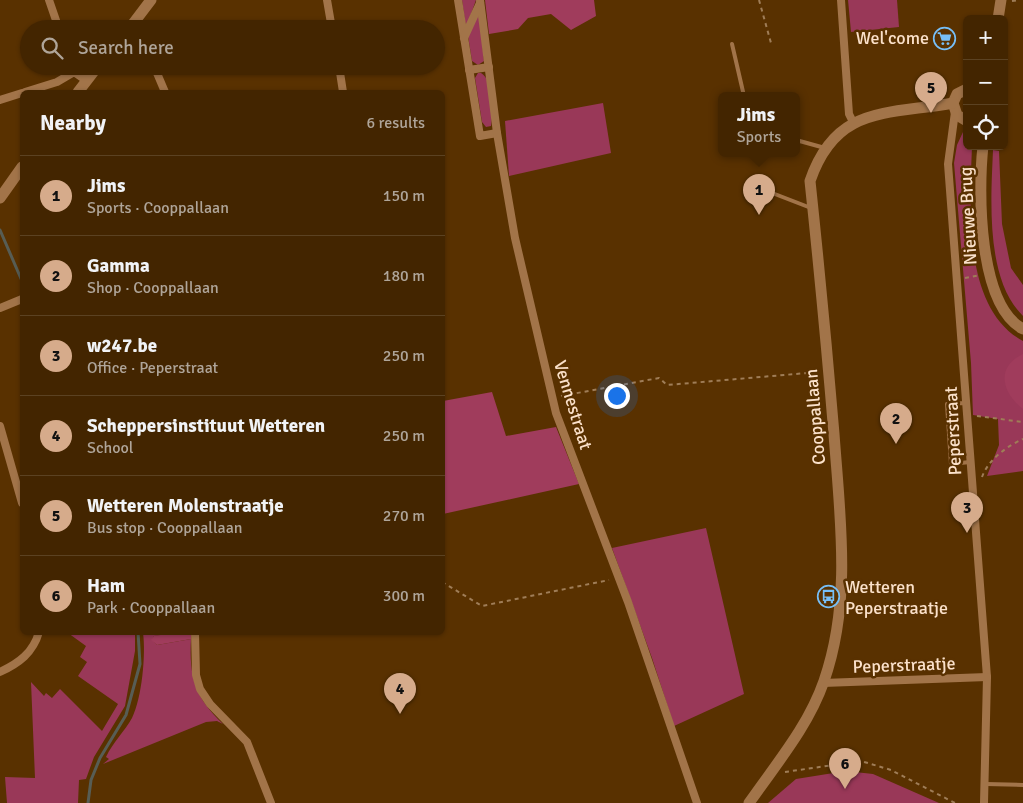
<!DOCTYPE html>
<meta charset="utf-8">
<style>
body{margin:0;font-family:Signika,sans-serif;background:#4d310f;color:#f1f3f6}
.controls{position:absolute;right:15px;top:15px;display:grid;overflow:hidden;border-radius:8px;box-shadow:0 1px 4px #0004}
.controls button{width:45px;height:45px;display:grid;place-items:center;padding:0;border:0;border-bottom:1px solid #5b4222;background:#432500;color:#f1f3f6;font:25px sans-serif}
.you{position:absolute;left:616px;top:395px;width:18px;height:18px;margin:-12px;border:4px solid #fff;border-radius:50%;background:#1a73e8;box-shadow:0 0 0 8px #1a73e833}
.badge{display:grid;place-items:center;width:32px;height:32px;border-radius:50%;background:#d6ab8b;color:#111;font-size:16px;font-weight:700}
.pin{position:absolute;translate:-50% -41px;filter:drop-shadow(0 1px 2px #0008)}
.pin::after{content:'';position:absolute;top:26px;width:18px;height:15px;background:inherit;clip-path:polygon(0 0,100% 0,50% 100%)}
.popup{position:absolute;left:718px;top:92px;width:82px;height:65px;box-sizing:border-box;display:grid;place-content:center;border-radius:8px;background:#432500;filter:drop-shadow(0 1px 4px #0005);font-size:16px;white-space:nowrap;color:#afa599}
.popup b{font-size:19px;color:#f1f3f6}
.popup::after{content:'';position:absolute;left:50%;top:100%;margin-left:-10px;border:10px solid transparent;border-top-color:#432500}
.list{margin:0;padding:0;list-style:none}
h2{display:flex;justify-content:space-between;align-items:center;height:65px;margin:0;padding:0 20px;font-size:21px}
h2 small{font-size:16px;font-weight:400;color:#afa599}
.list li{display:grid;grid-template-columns:32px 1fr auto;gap:15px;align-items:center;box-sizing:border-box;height:80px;padding:0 20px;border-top:1px solid #5b4222}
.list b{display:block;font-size:19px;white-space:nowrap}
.list p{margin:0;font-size:16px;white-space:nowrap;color:#afa599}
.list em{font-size:16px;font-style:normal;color:#afa599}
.icon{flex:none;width:28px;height:28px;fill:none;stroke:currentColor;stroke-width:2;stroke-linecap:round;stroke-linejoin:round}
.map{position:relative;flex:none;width:1023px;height:803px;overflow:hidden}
.search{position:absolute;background:#432500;box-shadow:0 1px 4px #0004;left:20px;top:20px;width:425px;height:55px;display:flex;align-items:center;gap:12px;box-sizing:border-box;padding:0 18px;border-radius:28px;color:#afa599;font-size:19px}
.panel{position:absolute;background:#432500;box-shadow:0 1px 4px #0004;left:20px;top:90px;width:425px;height:545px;border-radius:8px}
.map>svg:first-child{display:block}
.green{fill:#993858}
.forest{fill:#a03c5c}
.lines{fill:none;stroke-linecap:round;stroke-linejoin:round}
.stream{stroke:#575d54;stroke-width:3}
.path{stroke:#9f7d57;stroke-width:2;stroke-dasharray:4 4;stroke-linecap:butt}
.lane{stroke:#a27449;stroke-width:4}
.street{stroke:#a27449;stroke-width:8}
.secondary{stroke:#a27449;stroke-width:11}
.labels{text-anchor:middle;stroke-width:5;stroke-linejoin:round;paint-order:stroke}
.poi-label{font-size:18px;fill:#fbe1ca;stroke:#593100;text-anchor:end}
.street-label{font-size:18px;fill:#fbe1ca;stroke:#593100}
</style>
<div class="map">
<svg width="1023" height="803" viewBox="0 0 1023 803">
<rect width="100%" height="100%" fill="#593100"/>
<g class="green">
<polygon points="462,0 476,0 466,28"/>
<polygon points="848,0 897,0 899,27 851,32"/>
<polygon points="479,12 484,61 478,65 472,61 468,36"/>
<path d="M478,73H481C494,81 493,113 491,126L486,127L482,122L475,78Z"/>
<polygon points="603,103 611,153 509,176 505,121"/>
<path d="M963,132L967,133V146H972C970,206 962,308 1023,341V471L987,476L999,445L998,419L973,415L971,363L954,163L957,145Z"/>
<path d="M993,150L999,151L1002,224L1011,268L1023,285V316C985,279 991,199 993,150Z"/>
<polygon points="706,528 744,694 674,726 652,658 612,548"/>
<polygon points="68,633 135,633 135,651 125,706 94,757 86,779 79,780 78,803 7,803 5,777 35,778 31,682 44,696 46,693 52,698 60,689 102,731 118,704 78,676 87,662 80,657 86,646"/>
<path d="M143,633H179L154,636L152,640L157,645L191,639C189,678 195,697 223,724L217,721L206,722L103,764L109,759L106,757C113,742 125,731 132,718C142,698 146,654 143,633Z"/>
<polygon points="846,771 873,774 939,803 768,803 796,779"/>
</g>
<g class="forest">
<polygon points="485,0 594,0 596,16 571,30 551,14 528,18 518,29 489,34"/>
<path d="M1023,354V409C1002,393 995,367 1023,354Z"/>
<polygon points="492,392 506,436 556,427 579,484 443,514 443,401"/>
<polygon points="179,632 191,633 191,639 157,645 151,640 154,636"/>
</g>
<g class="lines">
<g class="stream">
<polyline points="0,230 22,281"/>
<polyline points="88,803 91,780 100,758 126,715 140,664 138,632"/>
</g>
<g class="path">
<polyline points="759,0 771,43"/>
<polyline points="1012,1 1019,0"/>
<polyline points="965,278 980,275"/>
<polyline points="561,396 659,378 667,385 819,372"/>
<polyline points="977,416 1023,422"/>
<path d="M982,477C988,460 1007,446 1023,439"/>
<polyline points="442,582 482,606 609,580"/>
<polyline points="785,772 861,761 891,770 955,803"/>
</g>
<g class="lane">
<polyline points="732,44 744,96"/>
<polyline points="796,140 825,148"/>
<polyline points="767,191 811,208"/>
<polyline points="966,403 947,404 951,464 970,462"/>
<polyline points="986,784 1023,785"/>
</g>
<g class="street">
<polyline points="49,0 59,29"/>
<polyline points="327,0 332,29"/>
<polyline points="458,0 480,136 497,133"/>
<polyline points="480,0 497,133 515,238 556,413 628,602 697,803"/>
<polyline points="841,0 849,114 853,122"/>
<polyline points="464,38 480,3"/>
<polyline points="154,66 165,92"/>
<polyline points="339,66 343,92"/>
<polyline points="469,70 489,67"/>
<polyline points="25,92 57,82 74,72 87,81"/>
<polyline points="0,100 22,93"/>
<polyline points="955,112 948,164 987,677 984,803"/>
<polyline points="0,308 22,299"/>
<polyline points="0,426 22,503"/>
<polyline points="195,632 196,675 200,689 210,704 247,742 271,803"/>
<path d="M0,672C19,663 33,653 39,632"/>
<polyline points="823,683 987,677"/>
</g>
<g class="secondary">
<polyline points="998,19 1001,0"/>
<polyline points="129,29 151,0"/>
<polyline points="967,89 957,94 953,103 957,115 967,121"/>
<polyline points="78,92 98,66"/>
<path d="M983,146C978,191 978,305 1023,329"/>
<polyline points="0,198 22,167"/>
<path d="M749,803C776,764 808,727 824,681C852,601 840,517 834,434C827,350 819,266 810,181C836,105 887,115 953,103"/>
</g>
</g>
<defs>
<symbol id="supermarket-ring" viewBox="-11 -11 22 22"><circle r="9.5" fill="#593100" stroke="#77bff7" stroke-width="1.5"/><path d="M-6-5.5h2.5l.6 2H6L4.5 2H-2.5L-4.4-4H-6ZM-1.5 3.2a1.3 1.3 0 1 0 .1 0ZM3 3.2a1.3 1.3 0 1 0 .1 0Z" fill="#77bff7"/></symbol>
<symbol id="bus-ring" viewBox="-11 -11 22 22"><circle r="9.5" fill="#593100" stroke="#77bff7" stroke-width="1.5"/><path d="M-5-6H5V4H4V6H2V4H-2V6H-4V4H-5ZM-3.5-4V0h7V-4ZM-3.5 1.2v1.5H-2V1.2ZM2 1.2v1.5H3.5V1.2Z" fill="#77bff7"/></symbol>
</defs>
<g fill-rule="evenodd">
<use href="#supermarket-ring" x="932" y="26" width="25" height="25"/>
<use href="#bus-ring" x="816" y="584" width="25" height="25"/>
</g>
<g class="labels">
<g class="poi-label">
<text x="929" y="44">Wel'come</text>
<text x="845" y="593" text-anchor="start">Wetteren<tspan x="845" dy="21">Peperstraatje</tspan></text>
</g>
<g class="street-label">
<text transform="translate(968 216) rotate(-93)" y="6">Nieuwe Brug</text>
<text transform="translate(573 405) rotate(73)" y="6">Vennestraat</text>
<text transform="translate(815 417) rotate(-95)" y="6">Cooppallaan</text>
<text transform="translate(953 431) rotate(-93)" y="6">Peperstraat</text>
<text transform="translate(904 665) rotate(-2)" y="6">Peperstraatje</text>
</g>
</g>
</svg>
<div class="controls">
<button>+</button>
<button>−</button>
<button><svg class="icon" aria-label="locate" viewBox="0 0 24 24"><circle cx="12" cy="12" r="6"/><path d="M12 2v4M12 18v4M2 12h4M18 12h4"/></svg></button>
</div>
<div class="you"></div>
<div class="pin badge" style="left:759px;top:215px">1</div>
<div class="popup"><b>Jims</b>Sports</div>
<div class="pin badge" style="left:896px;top:444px">2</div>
<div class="pin badge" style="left:967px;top:533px">3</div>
<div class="pin badge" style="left:400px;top:714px">4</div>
<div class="pin badge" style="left:931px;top:113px">5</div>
<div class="pin badge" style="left:845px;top:789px">6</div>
<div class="search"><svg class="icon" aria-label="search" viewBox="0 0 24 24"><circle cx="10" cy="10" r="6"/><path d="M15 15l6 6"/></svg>Search here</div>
<section class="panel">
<h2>Nearby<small>6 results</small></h2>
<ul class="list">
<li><span class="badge">1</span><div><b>Jims</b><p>Sports · Cooppallaan</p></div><em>150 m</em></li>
<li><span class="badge">2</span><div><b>Gamma</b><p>Shop · Cooppallaan</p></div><em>180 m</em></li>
<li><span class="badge">3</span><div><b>w247.be</b><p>Office · Peperstraat</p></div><em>250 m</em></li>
<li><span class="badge">4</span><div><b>Scheppersinstituut Wetteren</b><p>School</p></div><em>250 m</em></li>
<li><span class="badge">5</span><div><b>Wetteren Molenstraatje</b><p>Bus stop · Cooppallaan</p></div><em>270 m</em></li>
<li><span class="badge">6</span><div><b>Ham</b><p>Park · Cooppallaan</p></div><em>300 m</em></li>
</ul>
</section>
</div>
